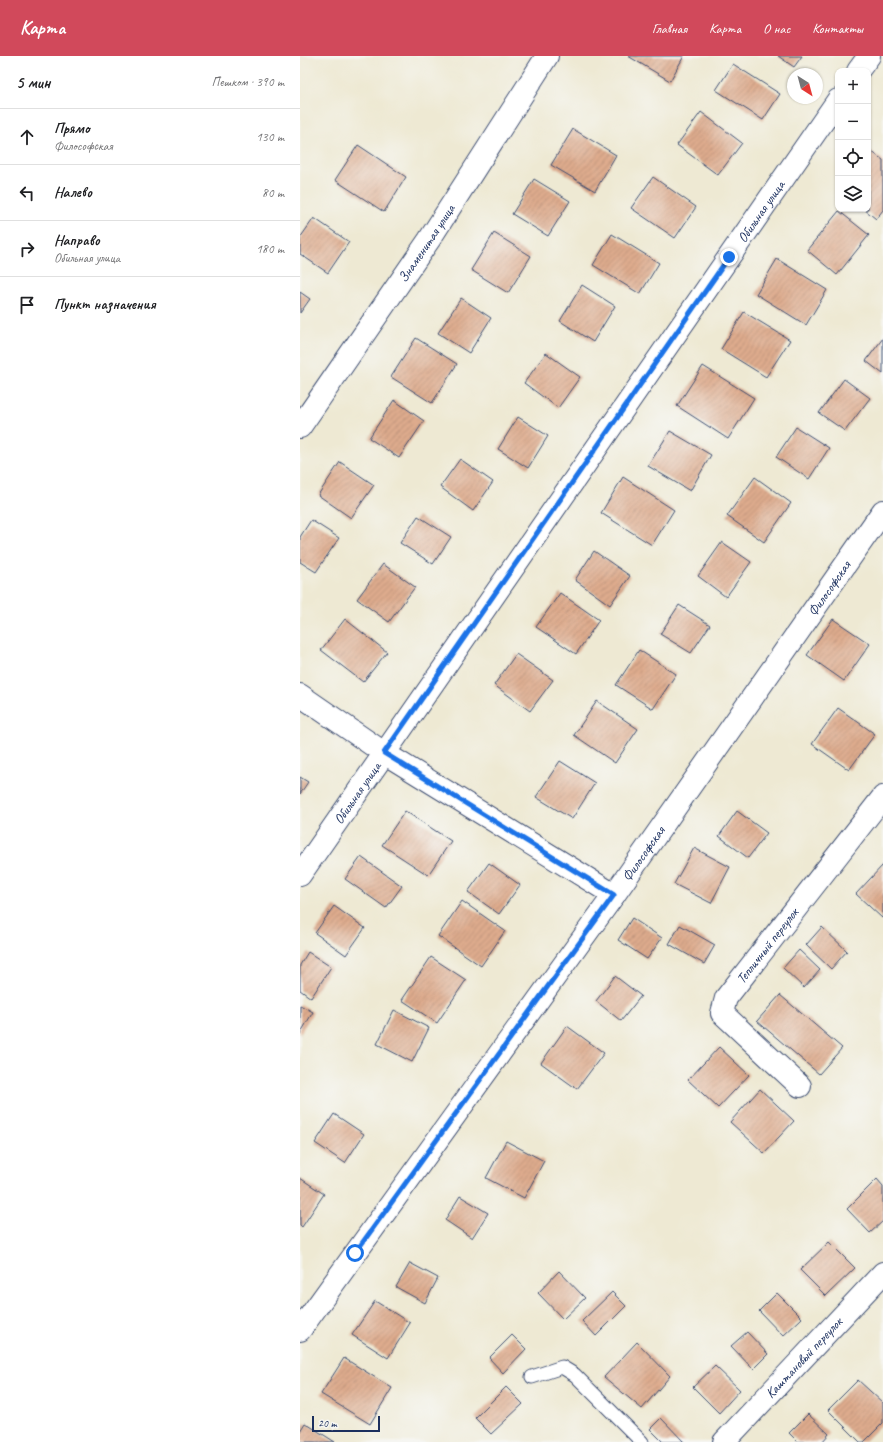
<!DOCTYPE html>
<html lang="ru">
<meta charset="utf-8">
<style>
body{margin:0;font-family:Caveat,sans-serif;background:#f2f2f2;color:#202124}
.controls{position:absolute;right:12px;top:12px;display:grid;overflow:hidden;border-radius:8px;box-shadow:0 1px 3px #0004}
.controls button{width:36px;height:36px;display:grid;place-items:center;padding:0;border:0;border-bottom:1px solid #e0e0e0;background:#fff;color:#202124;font:20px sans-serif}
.compass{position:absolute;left:487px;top:12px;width:36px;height:36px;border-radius:50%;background:#fff;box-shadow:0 1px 3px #0004;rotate:144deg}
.scale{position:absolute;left:12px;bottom:10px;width:68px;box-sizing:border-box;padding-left:4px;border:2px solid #1b2f5e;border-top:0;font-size:11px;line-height:14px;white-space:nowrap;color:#1b2f5e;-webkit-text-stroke:3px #f6f6f2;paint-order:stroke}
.stop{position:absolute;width:12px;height:12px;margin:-9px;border:3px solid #1a73e8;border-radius:50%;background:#fff}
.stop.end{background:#1a73e8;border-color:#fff;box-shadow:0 1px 4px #0008}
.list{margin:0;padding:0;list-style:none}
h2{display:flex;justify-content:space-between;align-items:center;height:52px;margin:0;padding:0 16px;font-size:17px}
h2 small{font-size:13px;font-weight:400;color:#757577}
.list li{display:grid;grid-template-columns:26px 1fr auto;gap:12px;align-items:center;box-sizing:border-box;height:56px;padding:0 16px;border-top:1px solid #e0e0e0}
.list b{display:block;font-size:15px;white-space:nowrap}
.list p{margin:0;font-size:13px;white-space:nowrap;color:#757577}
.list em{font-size:13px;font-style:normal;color:#757577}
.icon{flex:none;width:22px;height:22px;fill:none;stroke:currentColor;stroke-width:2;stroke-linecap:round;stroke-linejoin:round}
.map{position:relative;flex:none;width:583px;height:1386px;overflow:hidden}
header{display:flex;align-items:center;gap:24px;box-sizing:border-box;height:56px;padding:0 20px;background:#d1495b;color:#fff}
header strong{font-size:19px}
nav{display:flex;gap:22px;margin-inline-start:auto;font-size:14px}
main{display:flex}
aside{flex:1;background:#fff}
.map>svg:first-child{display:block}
.building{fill:url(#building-hatch)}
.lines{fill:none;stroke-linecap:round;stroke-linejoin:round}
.lane-casing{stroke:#3b4b70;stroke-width:15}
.street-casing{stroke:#3b4b70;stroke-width:24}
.lane{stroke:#fff;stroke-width:13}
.street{stroke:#fff;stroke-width:22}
.route{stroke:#1a73e8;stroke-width:5}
.labels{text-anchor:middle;stroke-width:4;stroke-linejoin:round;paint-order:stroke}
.street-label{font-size:14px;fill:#1b2f5e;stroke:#f6f6f2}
</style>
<header>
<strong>Карта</strong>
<nav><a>Главная</a><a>Карта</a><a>О нас</a><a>Контакты</a></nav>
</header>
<main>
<aside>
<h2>5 мин<small>Пешком · 390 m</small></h2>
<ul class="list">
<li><svg class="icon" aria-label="ahead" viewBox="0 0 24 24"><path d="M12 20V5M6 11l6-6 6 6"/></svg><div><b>Прямо</b><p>Философская</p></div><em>130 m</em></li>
<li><svg class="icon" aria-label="left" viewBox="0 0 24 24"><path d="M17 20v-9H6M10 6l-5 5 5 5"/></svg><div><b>Налево</b></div><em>80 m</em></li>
<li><svg class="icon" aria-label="right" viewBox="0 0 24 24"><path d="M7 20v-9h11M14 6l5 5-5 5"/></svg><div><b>Направо</b><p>Обильная улица</p></div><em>180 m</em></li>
<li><svg class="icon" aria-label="arrive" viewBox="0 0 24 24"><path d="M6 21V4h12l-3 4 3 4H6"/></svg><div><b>Пункт назначения</b></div></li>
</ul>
</aside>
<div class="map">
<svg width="583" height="1386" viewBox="0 0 583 1386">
<defs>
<pattern id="building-hatch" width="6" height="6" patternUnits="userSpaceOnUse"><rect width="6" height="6" fill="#deab8d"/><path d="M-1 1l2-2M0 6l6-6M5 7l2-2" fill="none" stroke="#b38c76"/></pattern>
</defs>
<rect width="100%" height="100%" fill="#f6f6f2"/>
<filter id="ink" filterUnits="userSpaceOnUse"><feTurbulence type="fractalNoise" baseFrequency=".025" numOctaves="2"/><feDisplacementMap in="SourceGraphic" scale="8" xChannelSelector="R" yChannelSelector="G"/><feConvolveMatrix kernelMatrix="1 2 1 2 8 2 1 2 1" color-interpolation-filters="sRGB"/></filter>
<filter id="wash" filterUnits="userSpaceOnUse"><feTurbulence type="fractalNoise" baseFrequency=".012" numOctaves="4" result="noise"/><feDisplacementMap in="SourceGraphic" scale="16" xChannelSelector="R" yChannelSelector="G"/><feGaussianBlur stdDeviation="0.9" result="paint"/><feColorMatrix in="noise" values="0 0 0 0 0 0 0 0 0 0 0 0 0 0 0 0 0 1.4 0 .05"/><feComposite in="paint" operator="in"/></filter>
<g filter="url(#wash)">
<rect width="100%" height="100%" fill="#eee9d3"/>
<g id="blocks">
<g class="building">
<polygon points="328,0 384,0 370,25"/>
<polygon points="478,0 502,0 494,11"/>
<polygon points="433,8 480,38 463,64 416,34"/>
<polygon points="401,56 442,87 418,119 377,89"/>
<polygon points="273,73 316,99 295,135 251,109"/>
<polygon points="58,89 106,121 84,156 35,124"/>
<polygon points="571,95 583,104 583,154 576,163 564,153 568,153 568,99"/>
<polygon points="353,121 396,151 375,182 331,152"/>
<polygon points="234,123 270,145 248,180 212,158"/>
<polygon points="539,155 569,179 537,219 507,194"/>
<polygon points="14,162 49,186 28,217 0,198 0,182"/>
<polygon points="194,177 231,200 208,237 171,214"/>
<polygon points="312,178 359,207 340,238 293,209"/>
<polygon points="477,203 527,234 506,269 456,238"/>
<polygon points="282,229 315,250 293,286 260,265"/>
<polygon points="0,236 10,243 0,257"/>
<polygon points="161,242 191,262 169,297 138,277"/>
<polygon points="444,256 490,284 466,321 421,293"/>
<polygon points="116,282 157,308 132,347 91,321"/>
<polygon points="583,282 583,318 566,305"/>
<polygon points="246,297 280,321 258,352 224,327"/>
<polygon points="403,310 454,342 428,383 377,350"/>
<polygon points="544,323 570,342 545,375 519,357"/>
<polygon points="94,344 124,365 99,402 69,382"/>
<polygon points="218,361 248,380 228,412 198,393"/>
<polygon points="496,371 529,392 509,423 476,401"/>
<polygon points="370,375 411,399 390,435 348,410"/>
<polygon points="160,403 193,426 173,455 140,431"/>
<polygon points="40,406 74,429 51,462 18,439"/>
<polygon points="323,421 374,454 352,489 301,457"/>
<polygon points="455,421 491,447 464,486 427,460"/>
<polygon points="118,460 151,481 133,508 100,487"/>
<polygon points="11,464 39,482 16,516 0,506 0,481"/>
<polygon points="422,486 451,506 426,541 398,520"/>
<polygon points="294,495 330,520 310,549 275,524"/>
<polygon points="83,508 115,531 89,566 57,543"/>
<polygon points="260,537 299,564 276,598 236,571"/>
<polygon points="379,549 410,569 391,597 360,578"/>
<polygon points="45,563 87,596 63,626 21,594"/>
<polygon points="533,563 570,588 544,625 507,599"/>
<polygon points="339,594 376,618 353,653 316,629"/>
<polygon points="216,598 253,624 230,655 194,629"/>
<polygon points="297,645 338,673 315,707 274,679"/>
<polygon points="538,652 575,678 549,714 512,688"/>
<polygon points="260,705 295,727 272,763 236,741"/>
<polygon points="0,721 8,726 0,738"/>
<polygon points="105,755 151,785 128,819 82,789"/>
<polygon points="437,755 467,777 448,802 419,780"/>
<polygon points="394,792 430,811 411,847 374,828"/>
<polygon points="61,801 102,830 86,852 45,823"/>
<polygon points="189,807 220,829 199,858 168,836"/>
<polygon points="583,809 583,861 582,862 556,838"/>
<polygon points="162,845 205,875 181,910 138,880"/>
<polygon points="34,850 65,872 46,899 15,877"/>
<polygon points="332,862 362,882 347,903 318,884"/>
<polygon points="380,869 415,889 404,908 369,888"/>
<polygon points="522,871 547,895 531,913 506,889"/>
<polygon points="499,894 520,914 504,932 483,912"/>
<polygon points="8,896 31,911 11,942 0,934 0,909"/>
<polygon points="131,901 166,924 137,967 102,944"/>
<polygon points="315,920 341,940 321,965 296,945"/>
<polygon points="480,939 542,992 519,1018 457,965"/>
<polygon points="0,949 13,956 0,978"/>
<polygon points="94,954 129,972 112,1006 77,988"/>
<polygon points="267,970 304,997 277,1033 241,1007"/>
<polygon points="419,991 449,1019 418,1052 388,1024"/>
<polygon points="460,1033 494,1065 464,1097 430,1066"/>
<polygon points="34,1058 64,1078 45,1107 15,1087"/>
<polygon points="206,1085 244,1105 224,1142 186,1122"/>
<polygon points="0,1122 24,1138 2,1171 0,1169"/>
<polygon points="577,1123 583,1130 583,1165 570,1177 547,1153"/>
<polygon points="160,1140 188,1157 172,1182 145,1164"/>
<polygon points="529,1186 555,1212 526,1240 500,1214"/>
<polygon points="110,1207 138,1222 125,1247 96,1231"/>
<polygon points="259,1215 285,1242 263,1263 238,1237"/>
<polygon points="312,1236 326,1250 296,1280 282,1265"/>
<polygon points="477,1237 502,1262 483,1280 459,1255"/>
<polygon points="75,1245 110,1267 88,1302 52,1279"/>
<polygon points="447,1276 468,1298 453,1313 431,1290"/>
<polygon points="212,1279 226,1293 203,1317 189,1302"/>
<polygon points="337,1286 370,1320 342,1353 304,1321"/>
<polygon points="44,1302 92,1332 70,1368 21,1338"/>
<polygon points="415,1310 440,1334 419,1357 393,1331"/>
<polygon points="558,1324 583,1347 583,1367 564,1386 560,1386 528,1354"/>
<polygon points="206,1331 223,1348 191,1378 175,1362"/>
<polygon points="508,1358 529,1378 522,1386 498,1386 489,1377"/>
<polygon points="361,1362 384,1386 363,1386 350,1373"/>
<polygon points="5,1367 35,1386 0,1386 0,1375"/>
</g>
</g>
</g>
<g filter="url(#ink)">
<use href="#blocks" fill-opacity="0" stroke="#3b4b70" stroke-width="1"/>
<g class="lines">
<defs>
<polyline id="lane" points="232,1321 262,1311 275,1319 342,1386"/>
<g id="street">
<polyline points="558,15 569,0"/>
<path id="s1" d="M0,371L129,184L247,0"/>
<polyline points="0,639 84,697 314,839"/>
<path id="s2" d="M0,819L538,44"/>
<path id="s3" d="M500,1030L422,957L426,942L583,741"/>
<path id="s4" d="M0,1274L314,839L583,455"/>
<path id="s5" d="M424,1386L583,1217"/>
</g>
</defs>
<use href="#lane" class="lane-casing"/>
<use href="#street" class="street-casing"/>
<use href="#lane" class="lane"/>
<use href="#street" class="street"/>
</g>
</g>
<g class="lines" filter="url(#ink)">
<polyline class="route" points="55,1197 314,839 84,697 429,201"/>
</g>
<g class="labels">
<g class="street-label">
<text dy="5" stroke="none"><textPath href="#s2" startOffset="808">Обильная улица</textPath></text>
<text dy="5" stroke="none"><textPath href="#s1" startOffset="223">Знаменитая улица</textPath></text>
<text dy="5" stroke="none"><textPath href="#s4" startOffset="911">Философская</textPath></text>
<text dy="5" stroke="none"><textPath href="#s2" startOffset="100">Обильная улица</textPath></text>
<text dy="5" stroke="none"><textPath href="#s4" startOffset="587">Философская</textPath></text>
<text dy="5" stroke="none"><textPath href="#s3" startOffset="189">Тепличный переулок</textPath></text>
<text dy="5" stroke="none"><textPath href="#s5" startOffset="116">Каштановый переулок</textPath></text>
</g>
</g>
</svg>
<div class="controls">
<button>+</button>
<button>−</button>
<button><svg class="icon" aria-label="locate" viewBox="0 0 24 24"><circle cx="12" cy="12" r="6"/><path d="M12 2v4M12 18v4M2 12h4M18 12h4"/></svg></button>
<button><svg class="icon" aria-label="layers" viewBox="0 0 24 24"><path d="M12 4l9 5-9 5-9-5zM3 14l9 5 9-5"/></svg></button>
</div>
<svg class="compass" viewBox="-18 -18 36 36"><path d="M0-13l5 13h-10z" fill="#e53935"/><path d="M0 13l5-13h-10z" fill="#757577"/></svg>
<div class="scale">20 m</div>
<div class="stop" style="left:55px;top:1197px"></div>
<div class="stop end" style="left:429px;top:201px"></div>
</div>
</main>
